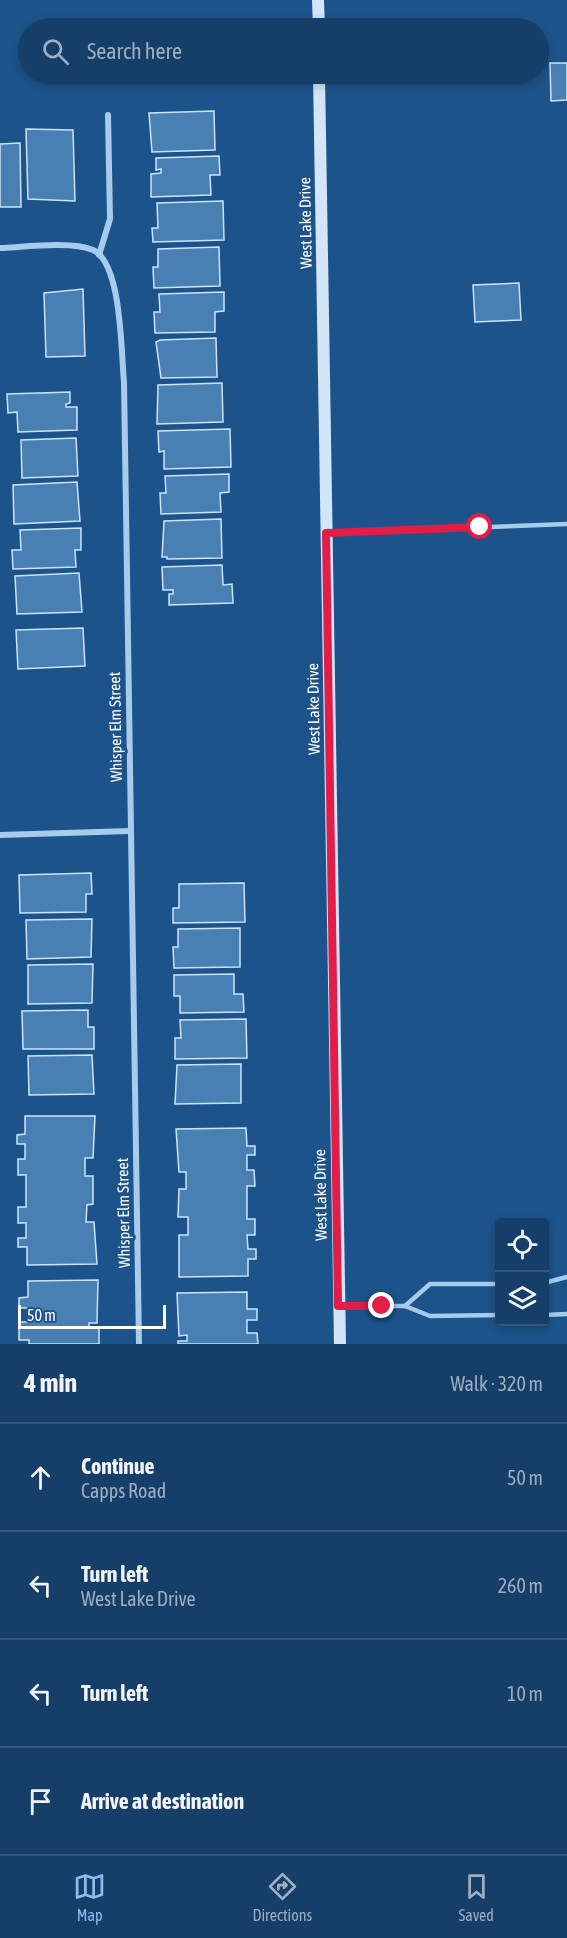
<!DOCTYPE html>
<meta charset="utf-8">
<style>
body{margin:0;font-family:"Asap Condensed",sans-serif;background:#224971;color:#f1f3f6}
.controls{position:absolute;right:18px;bottom:18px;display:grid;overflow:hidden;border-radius:6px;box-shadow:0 3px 9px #0003}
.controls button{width:54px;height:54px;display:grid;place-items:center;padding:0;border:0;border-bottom:2px solid #34577c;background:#153e68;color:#f1f3f6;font:30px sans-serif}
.scale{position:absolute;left:18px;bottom:15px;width:148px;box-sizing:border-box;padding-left:6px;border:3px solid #fff;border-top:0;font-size:16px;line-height:21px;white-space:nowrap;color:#fff;-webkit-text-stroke:4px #1c538a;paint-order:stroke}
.stop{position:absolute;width:18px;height:18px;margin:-14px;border:4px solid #e11d48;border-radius:50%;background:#fff}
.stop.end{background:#e11d48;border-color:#fff;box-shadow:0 2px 6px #0008}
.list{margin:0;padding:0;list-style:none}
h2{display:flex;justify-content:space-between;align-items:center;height:78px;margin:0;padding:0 24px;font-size:26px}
h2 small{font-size:20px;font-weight:400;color:#9daec0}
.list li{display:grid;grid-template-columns:39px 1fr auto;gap:18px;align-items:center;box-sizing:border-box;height:108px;padding:0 24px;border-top:2px solid #34577c}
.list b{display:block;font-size:22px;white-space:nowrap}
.list p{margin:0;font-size:20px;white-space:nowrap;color:#9daec0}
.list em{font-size:20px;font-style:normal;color:#9daec0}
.icon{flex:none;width:33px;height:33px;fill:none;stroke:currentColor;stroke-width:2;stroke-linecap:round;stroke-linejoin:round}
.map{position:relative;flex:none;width:567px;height:1344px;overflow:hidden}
.search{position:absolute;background:#153e68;box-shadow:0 3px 9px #0003;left:18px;right:18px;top:18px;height:66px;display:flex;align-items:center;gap:15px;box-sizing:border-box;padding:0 21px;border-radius:33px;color:#9daec0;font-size:22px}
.sheet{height:510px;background:#153e68}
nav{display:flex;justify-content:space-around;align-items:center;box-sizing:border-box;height:84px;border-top:2px solid #34577c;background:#153e68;font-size:16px;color:#9daec0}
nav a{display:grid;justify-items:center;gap:3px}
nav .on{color:#90b9f0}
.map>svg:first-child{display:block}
.building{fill:#4980b4;stroke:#cce3f9;stroke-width:1.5}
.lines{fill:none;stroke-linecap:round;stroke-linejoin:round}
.lane{stroke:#a7cbec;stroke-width:4.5}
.street{stroke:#a7cbec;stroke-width:6}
.secondary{stroke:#d3e6f9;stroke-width:12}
.route{stroke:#e11d48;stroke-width:8}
.labels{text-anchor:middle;stroke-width:6;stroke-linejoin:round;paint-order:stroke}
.street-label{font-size:16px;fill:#fff;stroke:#1c538a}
</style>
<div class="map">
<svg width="567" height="1344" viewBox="0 0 567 1344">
<rect width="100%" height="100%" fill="#1c538a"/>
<g class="building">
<polygon points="550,63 567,63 567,100 551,101"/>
<polygon points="214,111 215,150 152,152 149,113"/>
<polygon points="26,129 73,130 75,201 28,199"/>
<polygon points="20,143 21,207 0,207 0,144"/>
<polygon points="219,156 220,175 210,175 211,195 151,197 151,174 161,173 161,169 156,170 156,158"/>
<polygon points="223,201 224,240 153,242 152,228 158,228 157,203"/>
<polygon points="219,247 220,286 154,288 153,267 158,267 158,249"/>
<polygon points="519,283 521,320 475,322 473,285"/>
<polygon points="83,289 85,356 46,357 44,293"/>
<polygon points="224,292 224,311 215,312 215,332 155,333 154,312 160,312 159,294"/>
<polygon points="216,338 217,377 161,378 156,342 160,340"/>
<polygon points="222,383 223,422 157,424 158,385"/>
<polygon points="70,392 70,403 66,404 66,407 77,407 77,430 18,432 17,412 8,413 7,394"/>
<polygon points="230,429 231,467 164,469 164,451 159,452 158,431"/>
<polygon points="76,438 78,476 22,478 21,440"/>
<polygon points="229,474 229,492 220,493 221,512 161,514 160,493 166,493 165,476"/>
<polygon points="77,482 80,521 14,524 13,485"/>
<polygon points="221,519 222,558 167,559 167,557 162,557 164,521"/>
<polygon points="81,528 81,550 75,550 76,567 13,569 12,550 21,550 20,530"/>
<polygon points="222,565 223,585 232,584 233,603 169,605 169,594 173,594 173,590 163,590 162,567"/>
<polygon points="79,573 82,612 17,614 15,576"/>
<polygon points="83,628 85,666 18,669 16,630"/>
<polygon points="91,873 92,894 86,894 86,912 20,913 19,875"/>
<polygon points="244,883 245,922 173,923 173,908 179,908 179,884"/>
<polygon points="92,919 91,957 27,959 26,920"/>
<polygon points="240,928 240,967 174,968 173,947 178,947 178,929"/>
<polygon points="93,964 92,1003 28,1004 28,965"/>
<polygon points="234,974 234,994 243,994 244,1012 180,1013 180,996 174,996 174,975"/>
<polygon points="88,1010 88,1027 94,1027 94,1049 23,1049 22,1011"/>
<polygon points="246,1019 247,1058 175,1059 175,1038 181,1038 180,1020"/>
<polygon points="92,1055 94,1094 29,1095 28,1056"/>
<polygon points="241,1064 241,1103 175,1104 177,1065"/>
<polygon points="25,1116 95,1116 93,1158 85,1158 85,1176 93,1176 93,1204 87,1205 86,1222 94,1222 97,1264 27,1265 27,1247 18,1247 18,1238 26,1238 26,1223 18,1223 18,1207 26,1207 26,1175 18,1175 18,1159 25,1159 25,1144 17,1144 17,1135 25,1134"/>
<polygon points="246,1128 247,1146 255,1146 255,1155 247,1155 247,1170 254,1170 255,1186 247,1186 247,1219 255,1219 255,1235 247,1235 248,1249 256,1249 256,1259 248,1259 248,1276 179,1277 179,1235 188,1235 188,1217 178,1217 179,1189 186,1189 186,1172 179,1172 176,1129"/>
<polygon points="98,1280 97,1323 89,1323 89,1328 99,1328 99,1344 29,1344 29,1340 19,1340 19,1322 29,1322 29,1308 19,1308 19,1298 28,1297 28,1281"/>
<polygon points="247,1292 247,1309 257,1309 257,1320 247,1320 247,1333 257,1333 258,1344 178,1344 178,1341 187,1341 187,1335 179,1336 177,1293"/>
</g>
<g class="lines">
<g class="lane">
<polyline points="329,533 567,524"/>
<polyline points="544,1283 567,1277"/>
<polyline points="339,1306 405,1306 430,1316 500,1315"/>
<polyline points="405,1306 430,1284 500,1284"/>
<polyline points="544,1315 567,1314"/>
</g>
<g class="street">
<path d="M0,248C25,247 71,241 93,250C122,263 121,353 124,382L139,1344"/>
<polyline points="99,255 110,219 108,115"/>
<polyline points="0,835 130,831"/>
</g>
<g class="secondary">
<polyline points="318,0 319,28"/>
<polyline points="319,74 340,1344"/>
</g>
</g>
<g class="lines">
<polyline class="route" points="382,1306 338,1306 326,533 480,527"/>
</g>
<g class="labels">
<g class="street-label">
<text transform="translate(305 223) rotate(-91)" y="6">West Lake Drive</text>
<text transform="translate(313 709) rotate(-91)" y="6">West Lake Drive</text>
<text transform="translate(115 727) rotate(-91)" y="6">Whisper Elm Street</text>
<text transform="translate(320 1195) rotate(-91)" y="6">West Lake Drive</text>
<text transform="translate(123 1213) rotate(-91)" y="6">Whisper Elm Street</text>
</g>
</g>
</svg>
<div class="controls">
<button><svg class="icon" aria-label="locate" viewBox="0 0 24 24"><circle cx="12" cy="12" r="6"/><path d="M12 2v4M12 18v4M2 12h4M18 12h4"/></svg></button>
<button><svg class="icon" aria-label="layers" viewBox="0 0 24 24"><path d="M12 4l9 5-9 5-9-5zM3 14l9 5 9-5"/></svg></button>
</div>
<div class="scale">50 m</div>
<div class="stop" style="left:480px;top:527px"></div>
<div class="stop end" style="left:382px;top:1306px"></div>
<div class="search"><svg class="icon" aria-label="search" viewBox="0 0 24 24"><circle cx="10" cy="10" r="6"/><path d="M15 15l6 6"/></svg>Search here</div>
</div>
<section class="sheet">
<h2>4 min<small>Walk · 320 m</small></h2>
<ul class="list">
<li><svg class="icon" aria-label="ahead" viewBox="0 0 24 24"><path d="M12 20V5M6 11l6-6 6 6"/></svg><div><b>Continue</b><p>Capps Road</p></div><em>50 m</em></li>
<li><svg class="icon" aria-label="left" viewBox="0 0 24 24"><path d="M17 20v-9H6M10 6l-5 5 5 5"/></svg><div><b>Turn left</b><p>West Lake Drive</p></div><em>260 m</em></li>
<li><svg class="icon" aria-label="left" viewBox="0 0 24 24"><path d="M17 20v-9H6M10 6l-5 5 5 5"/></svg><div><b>Turn left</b></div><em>10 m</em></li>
<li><svg class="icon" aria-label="arrive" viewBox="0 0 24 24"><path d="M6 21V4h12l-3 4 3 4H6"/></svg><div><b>Arrive at destination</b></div></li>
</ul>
</section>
<nav>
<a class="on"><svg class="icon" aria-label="map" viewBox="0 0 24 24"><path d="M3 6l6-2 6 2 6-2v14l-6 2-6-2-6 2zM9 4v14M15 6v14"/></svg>Map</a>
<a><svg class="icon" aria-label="directions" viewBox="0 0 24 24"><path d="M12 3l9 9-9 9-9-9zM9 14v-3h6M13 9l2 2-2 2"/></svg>Directions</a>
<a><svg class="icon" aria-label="saved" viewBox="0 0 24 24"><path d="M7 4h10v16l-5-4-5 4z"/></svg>Saved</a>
</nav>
